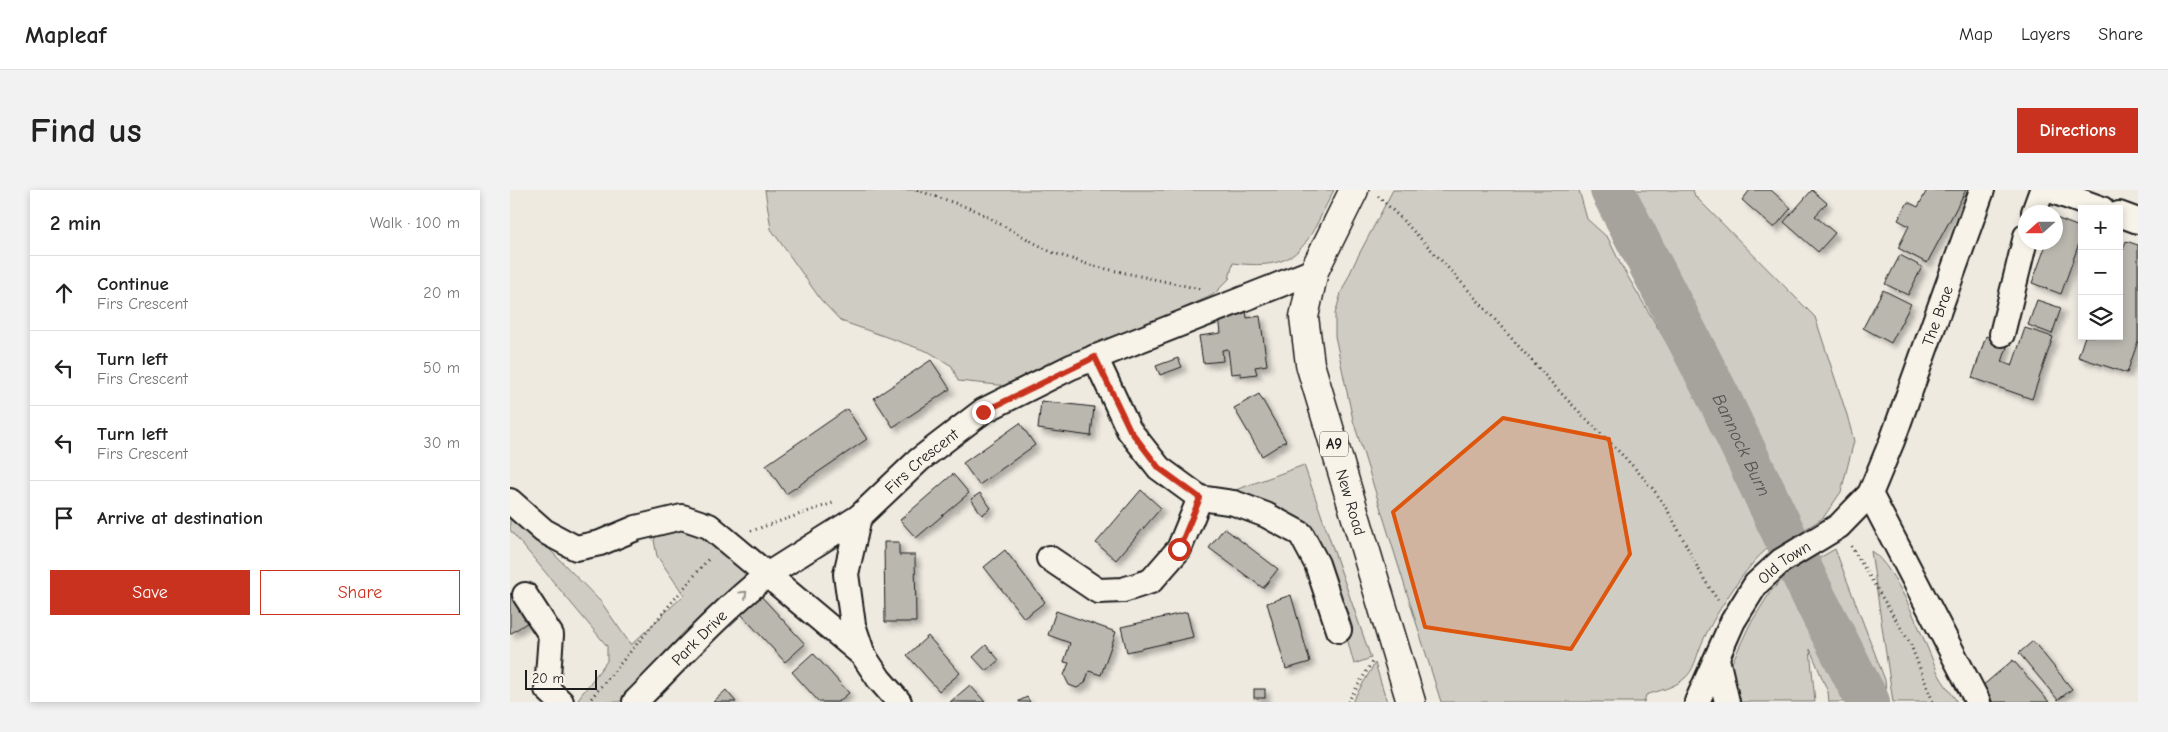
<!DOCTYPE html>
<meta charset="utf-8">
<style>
body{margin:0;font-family:"Comic Neue",sans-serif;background:#f2f2f2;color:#222}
.controls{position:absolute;right:15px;top:15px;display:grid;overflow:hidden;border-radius:0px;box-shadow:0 2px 8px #0003}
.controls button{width:45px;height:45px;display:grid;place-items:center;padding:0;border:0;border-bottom:1px solid #e0e0e0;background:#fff;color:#222;font:25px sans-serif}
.compass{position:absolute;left:1508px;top:15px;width:45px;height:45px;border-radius:50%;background:#fff;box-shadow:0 2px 8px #0003;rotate:249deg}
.scale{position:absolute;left:15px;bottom:12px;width:72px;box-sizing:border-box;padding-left:5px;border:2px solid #1c1c1c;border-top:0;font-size:14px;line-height:18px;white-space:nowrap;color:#1c1c1c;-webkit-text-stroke:4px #f7f3e8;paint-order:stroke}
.stop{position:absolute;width:15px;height:15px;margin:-11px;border:4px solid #c8321e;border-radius:50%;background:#fff}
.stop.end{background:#c8321e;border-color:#fff;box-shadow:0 1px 5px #0008}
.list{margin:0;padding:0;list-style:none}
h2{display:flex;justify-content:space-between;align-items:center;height:65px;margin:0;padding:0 20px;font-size:21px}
h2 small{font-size:16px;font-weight:400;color:#767676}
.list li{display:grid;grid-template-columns:32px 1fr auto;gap:15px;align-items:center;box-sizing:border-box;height:75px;padding:0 20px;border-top:1px solid #e0e0e0}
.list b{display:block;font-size:19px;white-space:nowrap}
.list p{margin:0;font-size:16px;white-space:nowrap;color:#767676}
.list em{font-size:16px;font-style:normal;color:#767676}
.actions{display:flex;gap:10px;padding:15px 20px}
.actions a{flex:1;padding:11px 0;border:1px solid #c8321e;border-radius:0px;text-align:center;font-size:18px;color:#c8321e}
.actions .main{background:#c8321e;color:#fff}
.icon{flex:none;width:28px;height:28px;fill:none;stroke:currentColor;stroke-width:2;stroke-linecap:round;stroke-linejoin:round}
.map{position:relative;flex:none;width:1628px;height:512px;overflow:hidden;border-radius:0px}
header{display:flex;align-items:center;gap:30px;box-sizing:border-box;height:70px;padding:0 25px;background:#fff;border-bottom:1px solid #e0e0e0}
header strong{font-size:24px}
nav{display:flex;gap:28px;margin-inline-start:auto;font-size:18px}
.intro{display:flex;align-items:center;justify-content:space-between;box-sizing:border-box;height:120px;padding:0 30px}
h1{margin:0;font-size:35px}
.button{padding:12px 22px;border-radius:0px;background:#c8321e;color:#fff;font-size:18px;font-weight:700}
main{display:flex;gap:30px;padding:0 30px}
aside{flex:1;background:#fff;border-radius:0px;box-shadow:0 2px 8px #0003}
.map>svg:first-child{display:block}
.green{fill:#cfccc3;stroke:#767470}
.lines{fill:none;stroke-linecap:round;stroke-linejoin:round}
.river{stroke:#a6a39d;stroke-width:44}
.building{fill:#bab7af;stroke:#1c1c1c;filter:url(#shadow)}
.minor-casing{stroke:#1c1c1c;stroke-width:28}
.major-casing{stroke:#1c1c1c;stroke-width:31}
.path{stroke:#1c1c1c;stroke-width:3;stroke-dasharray:1 4;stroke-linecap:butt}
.minor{stroke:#f7f3e8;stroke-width:24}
.major{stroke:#f7f3e8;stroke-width:28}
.oneway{stroke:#94928c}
.route{stroke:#c8321e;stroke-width:6}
.marked{fill:#de560d;fill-opacity:0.2;stroke:#de560d;stroke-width:4;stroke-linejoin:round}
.labels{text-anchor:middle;stroke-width:4;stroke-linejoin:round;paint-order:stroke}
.shield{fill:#f7f3e8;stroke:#5e5c59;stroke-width:1}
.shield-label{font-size:15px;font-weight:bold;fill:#1c1c1c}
.street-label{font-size:16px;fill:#1c1c1c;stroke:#f7f3e8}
.water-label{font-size:18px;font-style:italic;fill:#535250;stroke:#f7f3e8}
</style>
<header>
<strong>Mapleaf</strong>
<nav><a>Map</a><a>Layers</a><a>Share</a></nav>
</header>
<div class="intro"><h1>Find us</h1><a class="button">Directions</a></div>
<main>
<aside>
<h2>2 min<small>Walk · 100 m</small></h2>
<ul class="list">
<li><svg class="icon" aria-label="ahead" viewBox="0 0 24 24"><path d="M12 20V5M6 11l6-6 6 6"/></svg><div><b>Continue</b><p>Firs Crescent</p></div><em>20 m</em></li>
<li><svg class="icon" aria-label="left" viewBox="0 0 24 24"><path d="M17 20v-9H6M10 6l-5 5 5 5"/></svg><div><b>Turn left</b><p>Firs Crescent</p></div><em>50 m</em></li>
<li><svg class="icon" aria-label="left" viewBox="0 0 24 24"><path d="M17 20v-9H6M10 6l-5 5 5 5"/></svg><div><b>Turn left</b><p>Firs Crescent</p></div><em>30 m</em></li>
<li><svg class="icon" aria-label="arrive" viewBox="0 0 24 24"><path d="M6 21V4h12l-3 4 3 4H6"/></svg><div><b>Arrive at destination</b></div></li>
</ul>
<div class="actions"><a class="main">Save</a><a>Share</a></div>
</aside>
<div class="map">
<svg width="1628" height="512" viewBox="0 0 1628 512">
<defs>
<filter id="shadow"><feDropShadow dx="4.5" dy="4.5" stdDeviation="2.5" flood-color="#0004"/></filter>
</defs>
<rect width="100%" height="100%" fill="#eeeae0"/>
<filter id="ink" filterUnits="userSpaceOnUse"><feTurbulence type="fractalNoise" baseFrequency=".02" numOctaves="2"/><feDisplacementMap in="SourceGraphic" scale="10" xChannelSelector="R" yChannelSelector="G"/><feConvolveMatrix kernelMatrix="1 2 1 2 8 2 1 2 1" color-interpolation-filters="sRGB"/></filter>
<g filter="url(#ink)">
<g class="green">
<path d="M255,0H824C796,53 793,82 723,73L719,89L703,105L498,196L448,191L442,176L419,162L331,131L311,110L261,39Z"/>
<path d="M883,0H1069L1077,29L1098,48L1111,75L1192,213L1211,261L1230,285L1260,357C1238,371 1199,433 1190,458C1186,468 1184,480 1175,488C1166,497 1148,501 1136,505L1134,512H931L843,230L825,146V124L831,103L846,70Z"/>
<path d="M1109,0H1183L1185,6L1305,127L1337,225L1344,251L1331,302L1313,328L1286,345C1251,287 1233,222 1203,161C1175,105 1140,54 1109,0Z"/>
<polygon points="794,275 861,468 844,474 826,408 806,357 712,305"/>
<path d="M0,319L91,412L121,455L174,405L147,366L144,350L155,335C161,335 169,335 174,337C200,347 222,368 240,388L109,512H70L68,509L97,471V456L0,340Z"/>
<polygon points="1325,359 1375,490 1377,512 1319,512 1318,502 1300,459 1305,512 1224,512 1220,477 1239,436 1261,401 1280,382 1282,384"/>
<path d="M1361,361C1387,377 1415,453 1428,483C1433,493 1441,502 1447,512H1383Z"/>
<polygon points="865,473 877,512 842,512"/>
</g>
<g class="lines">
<path class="river" id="s1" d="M1102,0L1210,210L1305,409L1358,512"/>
</g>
<g class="building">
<polygon points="1240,0 1261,0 1281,18 1264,38 1232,10"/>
<polygon points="1302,0 1317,13 1305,26 1325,43 1308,62 1274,32"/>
<polygon points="1417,0 1456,0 1417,73 1388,58 1399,36 1388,30 1398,12 1408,17"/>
<polygon points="1546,28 1572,38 1572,45 1551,104 1522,93 1537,52 1546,52"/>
<polygon points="1616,51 1628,55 1628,151 1617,183 1568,167 1575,146 1609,146 1609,71"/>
<polygon points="1390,65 1412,77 1398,105 1375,94"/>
<polygon points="1373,100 1401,114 1381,153 1353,138"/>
<polygon points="1527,110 1551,118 1542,144 1518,135"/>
<polygon points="736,120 737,128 750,126 757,175 745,177 747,184 731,186 731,183 721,184 718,159 712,160 713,171 693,173 689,146 711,143 709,127"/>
<polygon points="1515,138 1543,147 1522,209 1462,188 1476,146 1498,154 1492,172 1502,176"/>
<polygon points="668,168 672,177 650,185 646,176"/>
<polygon points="421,170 440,199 383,237 364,208"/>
<polygon points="749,204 776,251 752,266 724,218"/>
<polygon points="531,211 584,217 581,246 528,239"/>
<polygon points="337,219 357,249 276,304 256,275"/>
<polygon points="510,233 525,255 469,295 453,273"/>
<polygon points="443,284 459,303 406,348 390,330"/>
<polygon points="631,300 651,318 606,370 586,353"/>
<polygon points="470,303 481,318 472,325 461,309"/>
<polygon points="714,338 768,379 753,398 699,358"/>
<polygon points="374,352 389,352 389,365 405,365 406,432 375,432"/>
<polygon points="495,360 535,412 514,428 474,377"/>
<polygon points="0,403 21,430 0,444"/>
<polygon points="250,405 295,454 275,472 230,423"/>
<polygon points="781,405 800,472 776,479 757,413"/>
<polygon points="546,421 606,442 591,485 579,481 575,493 567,498 559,495 554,485 559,473 554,472 560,453 538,445"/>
<polygon points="677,422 683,447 617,462 611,437"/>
<polygon points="418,446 450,483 429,501 397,465"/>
<polygon points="1523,451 1562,499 1548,510 1509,463"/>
<polygon points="476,455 489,470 476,481 463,467"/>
<polygon points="303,463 339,503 328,512 309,512 282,482"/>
<polygon points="1503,470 1539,512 1483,512 1471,497"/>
<polygon points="460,495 475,512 440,512"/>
<rect x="744" y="499" width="11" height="9"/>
<polygon points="216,500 226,512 203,512"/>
<polygon points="517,507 520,512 509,512 509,511"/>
</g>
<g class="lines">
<defs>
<g id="minor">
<polyline points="1540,0 1592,19"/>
<polyline points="1524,22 1532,0"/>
<polyline points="1609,24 1628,31"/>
<polyline points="1492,144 1516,46"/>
<polyline points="585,167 619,240 649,278 690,308 724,313 756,325 791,344 807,374 829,440"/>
<polyline points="1360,304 1468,512"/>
<polyline points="0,311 34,341 66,358 90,353 126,338 172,327 199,336 353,465 369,489 389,512"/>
<polyline points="349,327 336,384 343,435 353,465"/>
<polyline points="539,368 588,401 613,400 641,391 669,359 690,308"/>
<polyline points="15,405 41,445 37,499 51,512"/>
<polyline points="1207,469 1217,512"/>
<path id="s2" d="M125,512C168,469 209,423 257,385L349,327L409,270L473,221L561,177L804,81"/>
<path id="s3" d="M1187,512L1223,431L1246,394L1271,371L1329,336L1360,304L1382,251L1472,0"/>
</g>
<g id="major">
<path id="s4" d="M844,0L804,81L794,127L800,174L901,512"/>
</g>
</defs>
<use href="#minor" class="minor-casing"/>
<use href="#major" class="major-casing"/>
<g class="path">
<polyline points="407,0 465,20 541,62 583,76 690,99"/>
<path d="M868,6C929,64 984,130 1041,192C1072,227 1108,258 1138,293C1168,328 1181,374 1208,410"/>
<polyline points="241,341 323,313"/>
<polyline points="1341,356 1400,453 1423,512"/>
<polyline points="78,512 200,367"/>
<polyline points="838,512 862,472"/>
</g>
<use href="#minor" class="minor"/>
<use href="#major" class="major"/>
</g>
<defs><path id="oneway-chevron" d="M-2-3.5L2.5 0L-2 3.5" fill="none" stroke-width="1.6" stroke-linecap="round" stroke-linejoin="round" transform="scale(1.25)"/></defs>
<use class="oneway" href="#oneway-chevron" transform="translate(234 404) rotate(-43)"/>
</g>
<g class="lines" filter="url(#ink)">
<polyline class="route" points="473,222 585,167 620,240 649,278 690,308 669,359"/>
</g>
<path class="marked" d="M993,228L1099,249L1120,364L1061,459L915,437L883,322Z"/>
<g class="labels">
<rect class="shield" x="810" y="241.5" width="28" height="25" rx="4"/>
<g class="shield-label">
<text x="824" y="259">A9</text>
</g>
<g class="street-label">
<text dy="6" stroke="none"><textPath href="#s3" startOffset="469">The Brae</textPath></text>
<text dy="6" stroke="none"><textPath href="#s2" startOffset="376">Firs Crescent</textPath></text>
<text dy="6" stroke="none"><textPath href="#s4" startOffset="329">New Road</textPath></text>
<text dy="6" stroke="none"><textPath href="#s3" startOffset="168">Old Town</textPath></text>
<text dy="6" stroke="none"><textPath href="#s2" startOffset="91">Park Drive</textPath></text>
</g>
<g class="water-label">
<text dy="6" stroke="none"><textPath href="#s1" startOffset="286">Bannock Burn</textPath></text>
</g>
</g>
</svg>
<div class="controls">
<button>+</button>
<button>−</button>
<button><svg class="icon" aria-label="layers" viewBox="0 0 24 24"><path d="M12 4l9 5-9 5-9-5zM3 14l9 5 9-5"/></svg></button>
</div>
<svg class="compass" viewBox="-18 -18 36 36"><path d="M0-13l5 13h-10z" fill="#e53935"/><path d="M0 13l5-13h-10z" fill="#767676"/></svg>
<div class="scale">20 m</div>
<div class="stop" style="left:669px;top:359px"></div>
<div class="stop end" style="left:473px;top:222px"></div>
</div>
</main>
